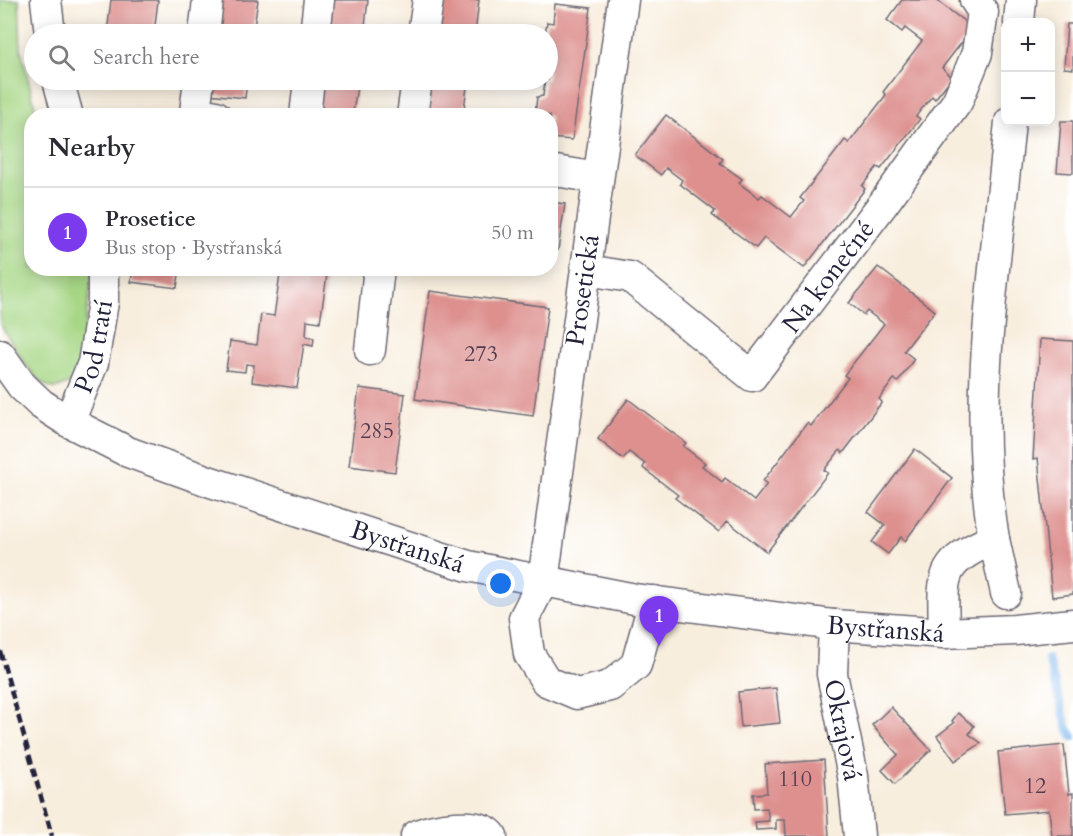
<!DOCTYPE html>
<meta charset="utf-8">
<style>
body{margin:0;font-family:Cardo,serif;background:#f7f7f7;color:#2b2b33}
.controls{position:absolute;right:18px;top:18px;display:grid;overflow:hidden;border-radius:12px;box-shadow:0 3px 15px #0003}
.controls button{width:54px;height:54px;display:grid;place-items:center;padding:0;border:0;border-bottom:2px solid #e1e1e2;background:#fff;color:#2b2b33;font:30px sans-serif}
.you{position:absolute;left:501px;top:584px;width:21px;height:21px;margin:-15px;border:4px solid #fff;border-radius:50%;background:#1a73e8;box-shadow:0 0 0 9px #1a73e833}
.badge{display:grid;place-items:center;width:39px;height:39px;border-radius:50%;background:#7c3aed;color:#fff;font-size:20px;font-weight:700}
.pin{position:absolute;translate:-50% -50px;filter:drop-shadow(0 2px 3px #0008)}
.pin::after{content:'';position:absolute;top:32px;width:21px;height:18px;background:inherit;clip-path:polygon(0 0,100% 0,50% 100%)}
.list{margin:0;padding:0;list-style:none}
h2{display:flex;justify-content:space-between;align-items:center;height:78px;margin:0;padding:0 24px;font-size:26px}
h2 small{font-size:20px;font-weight:400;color:#7c7c81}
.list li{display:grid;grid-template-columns:39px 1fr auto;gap:18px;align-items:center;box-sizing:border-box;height:90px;padding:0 24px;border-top:2px solid #e1e1e2}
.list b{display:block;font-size:22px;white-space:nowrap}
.list p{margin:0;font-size:20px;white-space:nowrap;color:#7c7c81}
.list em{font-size:20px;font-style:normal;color:#7c7c81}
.icon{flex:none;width:33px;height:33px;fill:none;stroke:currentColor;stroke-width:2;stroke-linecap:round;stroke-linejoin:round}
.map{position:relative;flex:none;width:1073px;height:836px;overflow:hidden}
.search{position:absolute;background:#fff;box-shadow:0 3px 15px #0003;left:24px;top:24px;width:534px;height:66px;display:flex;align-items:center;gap:15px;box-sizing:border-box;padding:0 21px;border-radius:33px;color:#7c7c81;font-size:22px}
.panel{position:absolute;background:#fff;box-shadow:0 3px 15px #0003;left:24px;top:108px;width:534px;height:168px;border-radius:24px}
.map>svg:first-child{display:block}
.green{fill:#a7d786;stroke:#647c60;stroke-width:1.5}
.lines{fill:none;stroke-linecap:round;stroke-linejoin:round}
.stream{stroke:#7db6ed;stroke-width:8}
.building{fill:#dd908e}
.minor-casing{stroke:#6d6974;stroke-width:33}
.minor{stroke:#fff;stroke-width:30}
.rail{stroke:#22223b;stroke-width:4.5;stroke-dasharray:9 4.5;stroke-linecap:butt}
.labels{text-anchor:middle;stroke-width:4.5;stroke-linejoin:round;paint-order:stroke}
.number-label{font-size:22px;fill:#513e50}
.street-label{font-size:26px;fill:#22223b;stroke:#fff}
</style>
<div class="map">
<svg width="1073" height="836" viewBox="0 0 1073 836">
<rect width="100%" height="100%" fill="#fff"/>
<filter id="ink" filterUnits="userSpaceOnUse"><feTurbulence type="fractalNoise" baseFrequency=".0167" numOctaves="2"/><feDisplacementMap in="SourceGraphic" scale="12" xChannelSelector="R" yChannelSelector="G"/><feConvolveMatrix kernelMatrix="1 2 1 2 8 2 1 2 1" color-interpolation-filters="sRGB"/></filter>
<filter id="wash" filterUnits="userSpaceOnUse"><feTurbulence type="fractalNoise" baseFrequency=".008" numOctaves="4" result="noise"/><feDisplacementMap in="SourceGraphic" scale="24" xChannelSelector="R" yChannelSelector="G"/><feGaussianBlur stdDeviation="1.35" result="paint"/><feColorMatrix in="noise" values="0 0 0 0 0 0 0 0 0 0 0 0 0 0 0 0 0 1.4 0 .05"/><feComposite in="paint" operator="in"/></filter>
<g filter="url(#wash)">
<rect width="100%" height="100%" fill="#f8eede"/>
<path class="green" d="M0,0H19L21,50L37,115L32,116V268L93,269L78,377C70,382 62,389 53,388C35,386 9,338 0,324Z"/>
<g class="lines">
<polyline class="stream" points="1048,659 1067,727 1073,737"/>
</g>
<g id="blocks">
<g class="building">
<polygon points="111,0 158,0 154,34 107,34"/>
<polygon points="221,0 258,0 253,34 216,34"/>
<polygon points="327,0 368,0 364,34 328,34"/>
<polygon points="443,0 479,0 475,34 439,34 440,28 434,27 437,8 442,10"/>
<polygon points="902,0 936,0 973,28 942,68 952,77 935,99 932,96 916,116 920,119 881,169 877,167 862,186 865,189 804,268 764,238 756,248 712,215 715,211 680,184 682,180 666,168 661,175 635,155 666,115 723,159 720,163 742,179 739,183 759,198 762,195 791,217 804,201 800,198 845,140 849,143 865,122 886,95 883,92 922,41 905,28 902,32 887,20"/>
<polygon points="555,4 591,8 572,140 550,138 550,116 535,114 537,97 543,96 545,80 548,80 550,42 545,34 547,22 553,23"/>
<polygon points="1067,24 1073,24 1073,69 1064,68"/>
<polygon points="126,80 148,80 147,84"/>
<polygon points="211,80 247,80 245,98 209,94"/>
<polygon points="317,80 358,80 353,113 319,108"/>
<polygon points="433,80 468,80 463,116 428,116 431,101 424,100 427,82 433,82"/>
<polygon points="1061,121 1073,121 1073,173 1057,172"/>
<polygon points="550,202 565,204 558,250 550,249"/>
<polygon points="878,267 935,311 904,351 914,359 898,382 894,379 879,399 882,402 843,453 840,450 824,470 828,473 767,552 727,521 719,532 675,498 678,495 643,468 645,464 629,452 623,459 598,439 628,399 686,443 683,446 705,463 702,466 722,482 725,478 754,501 767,484 763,481 807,423 811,426 848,378 844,375 884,324 867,311 864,315 849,303"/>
<polygon points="133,268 180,268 177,288 131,282"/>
<polygon points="281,268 328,268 320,322 307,320 306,336 314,338 313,346 304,344 297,388 252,382 254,365 246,364 245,372 226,370 230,341 257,345 261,314 274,316"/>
<polygon points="430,291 548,307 533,416 415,399"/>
<polygon points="1040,339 1073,341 1073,594 1052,597 1038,458 1033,459"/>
<polygon points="359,388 405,394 395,472 349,466"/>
<polygon points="915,449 952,478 905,541 901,537 888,554 872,542 885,525 868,512"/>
<polygon points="776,688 780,723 741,727 738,692"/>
<polygon points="891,707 931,750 895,784 882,770 898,755 872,725"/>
<polygon points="958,713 974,726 969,734 981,743 955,761 937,736 954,723 952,721"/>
<polygon points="1064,745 1069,794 1073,793 1073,836 1052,836 1049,810 1005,814 998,752"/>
<polygon points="824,760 829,836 786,836 785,820 776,820 776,829 756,830 755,822 769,821 767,808 754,809 753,794 767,793 765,764"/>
</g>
</g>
</g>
<g filter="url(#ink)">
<use href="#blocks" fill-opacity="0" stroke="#6d6974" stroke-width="1.5"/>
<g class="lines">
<defs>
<g id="minor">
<polyline points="46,0 50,34"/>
<polyline points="623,0 543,581 524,618 529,654 546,681 577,694 610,686 636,665 654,601"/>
<polyline points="1019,22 1021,0"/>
<polyline points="204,34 208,0"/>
<polyline points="315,34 319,0"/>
<polyline points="423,34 428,0"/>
<polyline points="58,80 68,116"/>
<polyline points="199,80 195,112 216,116"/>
<polyline points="305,116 309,80"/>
<polyline points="412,116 417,80"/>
<polyline points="550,170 598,178"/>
<path id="s1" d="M587,270L630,277L752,376L883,204L957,102L977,53L983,12L975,0"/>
<polyline points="370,350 379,268"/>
<path id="s2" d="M0,355L22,386L41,404L69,422L128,452L211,482L468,566L635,599L834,625L944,633L1015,630L1073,624"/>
<path id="s3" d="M69,422L93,363L103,302V268"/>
<polyline points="994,539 1006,593"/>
<path id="s4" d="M834,625L832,674L853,776L859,836"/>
<path d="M944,633C943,576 937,563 994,539C970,400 997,260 1010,122"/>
<path d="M416,836C431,828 481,820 492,836"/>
</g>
</defs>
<use href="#minor" class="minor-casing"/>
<use href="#minor" class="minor"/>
<polyline class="rail" points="0,651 52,836"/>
</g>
</g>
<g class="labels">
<g class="number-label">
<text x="481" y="361">273</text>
<text x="377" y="438">285</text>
<text x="795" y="786">110</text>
<text x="1035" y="793">12</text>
</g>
<g class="street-label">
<text dy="9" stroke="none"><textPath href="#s1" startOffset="326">Na konečné</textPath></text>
<text transform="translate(582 290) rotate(-82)" y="9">Prosetická</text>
<text dy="9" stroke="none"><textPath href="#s3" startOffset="80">Pod tratí</textPath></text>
<text dy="9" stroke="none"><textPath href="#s2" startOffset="459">Bystřanská</textPath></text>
<text dy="9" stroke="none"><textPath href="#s2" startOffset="945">Bystřanská</textPath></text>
<text dy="9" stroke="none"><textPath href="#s4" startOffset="106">Okrajová</textPath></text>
</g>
</g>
</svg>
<div class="controls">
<button>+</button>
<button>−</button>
</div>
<div class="you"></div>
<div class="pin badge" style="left:659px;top:646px">1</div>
<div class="search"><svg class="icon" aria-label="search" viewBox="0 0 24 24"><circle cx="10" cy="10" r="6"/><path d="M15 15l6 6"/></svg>Search here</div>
<section class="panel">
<h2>Nearby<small></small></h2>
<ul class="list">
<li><span class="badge">1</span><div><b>Prosetice</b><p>Bus stop · Bystřanská</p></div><em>50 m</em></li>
</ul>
</section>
</div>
